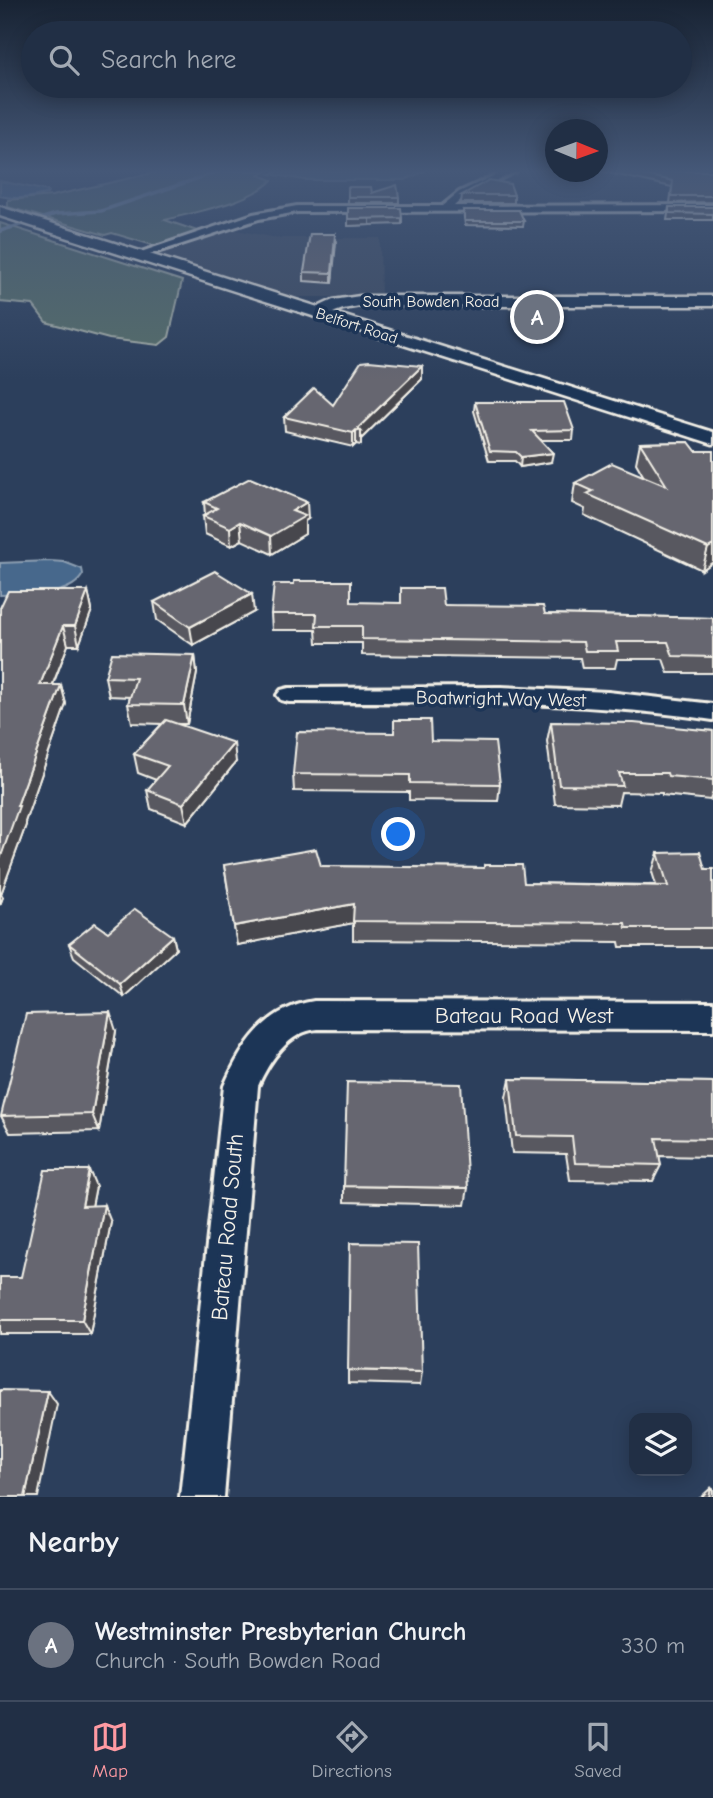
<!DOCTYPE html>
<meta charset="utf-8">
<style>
body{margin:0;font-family:"Comic Neue",sans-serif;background:#2d3b50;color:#f1f3f6}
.controls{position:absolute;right:21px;bottom:21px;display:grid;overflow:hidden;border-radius:14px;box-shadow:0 4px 18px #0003}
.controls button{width:63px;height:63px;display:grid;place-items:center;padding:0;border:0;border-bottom:2px solid #3e4a5e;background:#212f45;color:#f1f3f6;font:35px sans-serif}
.compass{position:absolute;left:545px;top:119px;width:63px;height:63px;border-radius:50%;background:#212f45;box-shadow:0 4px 18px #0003;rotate:91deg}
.you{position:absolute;left:399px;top:835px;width:24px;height:24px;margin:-18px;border:5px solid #fff;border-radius:50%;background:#1a73e8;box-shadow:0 0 0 10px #1a73e833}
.badge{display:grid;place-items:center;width:46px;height:46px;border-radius:50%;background:#ff9aa2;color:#fff;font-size:23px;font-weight:700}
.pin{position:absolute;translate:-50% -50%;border:4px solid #fff;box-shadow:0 2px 7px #0006}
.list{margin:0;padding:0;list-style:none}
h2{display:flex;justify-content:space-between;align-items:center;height:91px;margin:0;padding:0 28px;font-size:30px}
h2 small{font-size:23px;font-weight:400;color:#a2a9b3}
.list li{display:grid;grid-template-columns:46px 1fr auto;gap:21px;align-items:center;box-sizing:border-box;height:112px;padding:0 28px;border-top:2px solid #3e4a5e}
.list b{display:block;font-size:26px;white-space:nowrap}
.list p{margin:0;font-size:23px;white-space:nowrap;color:#a2a9b3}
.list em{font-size:23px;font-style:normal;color:#a2a9b3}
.icon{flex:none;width:38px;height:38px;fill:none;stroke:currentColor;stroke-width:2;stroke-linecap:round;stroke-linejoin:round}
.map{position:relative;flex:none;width:713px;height:1497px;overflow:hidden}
.search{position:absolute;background:#212f45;box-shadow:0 4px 18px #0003;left:21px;right:21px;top:21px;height:77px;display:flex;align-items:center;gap:18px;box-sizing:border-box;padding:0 24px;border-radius:38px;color:#a2a9b3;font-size:26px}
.sheet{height:203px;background:#212f45}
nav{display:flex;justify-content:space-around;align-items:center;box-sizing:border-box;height:98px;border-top:2px solid #3e4a5e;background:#212f45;font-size:19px;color:#a2a9b3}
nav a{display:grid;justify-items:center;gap:4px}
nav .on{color:#ff9aa2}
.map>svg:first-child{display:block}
.built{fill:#3d4b62}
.green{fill:#576d69;stroke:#a6afa8;stroke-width:2}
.water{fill:#46678c;stroke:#8c9eb1;stroke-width:2}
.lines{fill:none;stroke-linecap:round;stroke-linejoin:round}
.stream{stroke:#8c9eb1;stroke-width:3.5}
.minor-casing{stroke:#f4f1e8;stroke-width:6}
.tertiary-casing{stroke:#f4f1e8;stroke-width:5}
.secondary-casing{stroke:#f4f1e8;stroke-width:5}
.minor{fill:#1d3557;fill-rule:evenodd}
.tertiary{fill:#1d3557;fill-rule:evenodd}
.secondary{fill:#1d3557;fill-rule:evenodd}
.wall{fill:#585860;stroke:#f4f1e8;stroke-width:2}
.shaded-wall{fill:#47474e;stroke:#f4f1e8;stroke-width:2}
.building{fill:#666670;stroke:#f4f1e8;stroke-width:2}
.labels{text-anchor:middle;stroke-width:7;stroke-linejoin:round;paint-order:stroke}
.far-street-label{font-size:16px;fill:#f4f1e8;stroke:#1d3557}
.street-label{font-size:19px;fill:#f4f1e8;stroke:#1d3557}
.near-street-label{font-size:23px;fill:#f4f1e8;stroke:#1d3557}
</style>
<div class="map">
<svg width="713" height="1497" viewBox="0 0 713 1497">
<rect width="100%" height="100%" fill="#2c3f5c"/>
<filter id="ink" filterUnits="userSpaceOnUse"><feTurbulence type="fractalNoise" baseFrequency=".0143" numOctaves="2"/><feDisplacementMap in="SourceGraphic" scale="14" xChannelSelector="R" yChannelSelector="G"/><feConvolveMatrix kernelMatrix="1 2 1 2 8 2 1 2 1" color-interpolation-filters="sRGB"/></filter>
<g filter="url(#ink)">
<polygon class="built" points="231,229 277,238 380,238 381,297 291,297 160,255 163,251"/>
<g class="green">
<path d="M161,171H267L259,175L272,180C252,202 194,212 165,220L203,233L159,247L112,233L105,235L8,207V200L52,196Z"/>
<polygon points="0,223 182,281 169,337 159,345 109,339 46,322 33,305 0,302"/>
</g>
<g class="water">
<polygon points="278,171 425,171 405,180 304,180 270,174"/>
<path d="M0,181L48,191L47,194C32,197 16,200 0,196Z"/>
<path d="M50,561L64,562L82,569L83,574C70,599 25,593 0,595V563Z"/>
</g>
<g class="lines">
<polyline class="stream" points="0,231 56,214 101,211 220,171"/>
<defs>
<g id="minor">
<polygon points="504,171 516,171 465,196 454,206 713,205 713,211 297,212 259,219 142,257 132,255 253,214 297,206 442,206 459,192"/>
<path d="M501,687L608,692L713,704V720C572,699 431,703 289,702L281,700L277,695L281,690L289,688Z"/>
<path d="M314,1001L713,1002V1030L318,1029C289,1031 269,1061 258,1086L224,1497H180L224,1086C242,1045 266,1008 314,1001Z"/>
</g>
<polygon id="tertiary" points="319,308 713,432 713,444 313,316 311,313 313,310"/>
<polygon id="secondary" points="0,207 318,307 333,300 360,296 713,296 713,306 360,306 343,309 319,318 0,216"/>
</defs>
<use href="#minor" class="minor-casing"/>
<use href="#tertiary" class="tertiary-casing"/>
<use href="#secondary" class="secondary-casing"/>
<use href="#minor" class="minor"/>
<use href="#tertiary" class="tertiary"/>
<use href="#secondary" class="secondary"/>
</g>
<g class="wall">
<polygon points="600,171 713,171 713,202 670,203 672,187"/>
<polygon points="348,187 372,193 399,197 399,203 348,203"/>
<polygon points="462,195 514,195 514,203 461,203"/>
<polygon points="669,207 713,207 713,220 667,220"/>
<polygon points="348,208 402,218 402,224 370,225 348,226"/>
<polygon points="463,210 524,221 523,226 465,225"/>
<polygon points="335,234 332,283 304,281 304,272"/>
<polygon points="422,366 422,379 361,439 361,445 356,444 353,447 285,431 284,417 333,405"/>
<polygon points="475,402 574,430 573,440 541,440 551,462 520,467 515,461 489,461 474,411"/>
<polygon points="689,442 713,562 702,570 584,515 585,509 572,503 575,483 644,477 636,463 640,443"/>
<polygon points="204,502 308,519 305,521 305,534 272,554 242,540 231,546 205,534 203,516 205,515"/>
<polygon points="401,588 444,605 545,614 713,618 713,673 668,673 663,659 617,659 615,668 582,668 580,658 362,655 362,643 317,643 316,630 272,630 271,614 401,603"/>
<polygon points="88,591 92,610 79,645 68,645 53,685 61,685 66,704 25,822 26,825 1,894 3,897 0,905 0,608"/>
<polygon points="154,602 254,612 193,645 157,620"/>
<polygon points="195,655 197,673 187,724 178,724 236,762 187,823 151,809 147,790 156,780 138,773 134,754 162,724 132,723 128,704 130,697 109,696 105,677"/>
<polygon points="394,720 500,784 498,801 409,800 409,792 294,791 293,774 394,733"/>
<polygon points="551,722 713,731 713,792 710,800 662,795 662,793 621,792 618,805 555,804 547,741"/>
<polygon points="658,853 705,869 713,869 713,947 620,947 619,942 353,940 353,923 237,945 224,865 484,868 484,865 524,883 656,885 652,872"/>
<polygon points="108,932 173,936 176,949 124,997 74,957 69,944"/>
<polygon points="116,1031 99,1131 10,1133 1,1116"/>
<polygon points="510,1079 713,1082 713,1157 659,1156 661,1165 653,1181 570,1180 566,1154 512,1153 506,1097"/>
<polygon points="96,1186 92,1206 111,1222 90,1334 0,1334 0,1277 21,1277"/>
<polygon points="344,1186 468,1188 465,1205 344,1202"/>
<polygon points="348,1370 422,1372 420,1385 348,1383"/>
<polygon points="711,1488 713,1497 701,1497"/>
</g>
<g class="shaded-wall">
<polygon points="370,218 370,225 348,226 348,219"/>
<polygon points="335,234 336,243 332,283 332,273"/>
<polygon points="422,366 422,379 361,439 361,431 358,428"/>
<polygon points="356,430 356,444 353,447 353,433"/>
<polygon points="553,453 551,462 520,467 521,457"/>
<polygon points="307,502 308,519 305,521 305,534 272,554 271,536 292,511"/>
<polygon points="240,522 242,540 231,546 230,528"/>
<polygon points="713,545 713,562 702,570 708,548"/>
<polygon points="88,591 92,610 79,645 75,626"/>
<polygon points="252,594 254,612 193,645 190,627"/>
<polygon points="63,626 68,645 45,704 40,685"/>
<polygon points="195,655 197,673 187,724 184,705"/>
<polygon points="61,685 66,704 25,822 26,825 1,894 3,897 0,905 0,859 17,806"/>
<polygon points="234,743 236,762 187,823 183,804"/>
<polygon points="354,904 354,923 237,945 234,926"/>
<polygon points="173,936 176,949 124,997 120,984"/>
<polygon points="110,1012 116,1031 99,1131 92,1114"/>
<polygon points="89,1170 96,1186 89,1222 82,1206"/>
<polygon points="104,1205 111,1222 90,1334 82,1320"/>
<polygon points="48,1391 57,1404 38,1497 25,1497"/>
</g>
<g class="building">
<polygon points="627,171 713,171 713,196 671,196 673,181"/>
<polygon points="489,180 510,184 514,195 462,195"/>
<polygon points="397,185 399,197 348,197 348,187 371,187 372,193"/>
<polygon points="669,207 713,207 713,214 669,213"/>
<polygon points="348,208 401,208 402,218 348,219"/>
<polygon points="463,210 519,210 524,221 465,221"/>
<polygon points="310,234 335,234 332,273 304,272"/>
<polygon points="369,361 422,366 358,428 361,431 356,430 353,433 284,417 314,388 333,405 361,362"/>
<polygon points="475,402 564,402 574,430 532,431 553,453 521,457 516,452 490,451"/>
<polygon points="689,442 696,451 713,451 713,545 708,548 587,494 593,491 575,483 612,463 667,486 640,443"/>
<polygon points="250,478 307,502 292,511 305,516 271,536 240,522 230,528 203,516 217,508 204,502"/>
<polygon points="215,571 252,594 190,627 154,602"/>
<polygon points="294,581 351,581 351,602 401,603 401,588 442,588 444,605 543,606 545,614 713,618 713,657 673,656 668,642 616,642 618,651 585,651 583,642 362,639 362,626 316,626 317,614 271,614 274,584 294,584"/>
<polygon points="8,591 88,591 75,626 63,626 40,685 61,685 17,806 19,806 0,859 0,608"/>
<polygon points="112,653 195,655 184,705 128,704 136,678 105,677"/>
<polygon points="166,720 234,743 183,804 147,790 168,766 134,754"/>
<polygon points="394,720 430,720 431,741 495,742 500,784 410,783 410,775 293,774 297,732 394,733"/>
<polygon points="551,722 634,723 713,731 713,780 668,776 667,773 619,773 623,786 559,785"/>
<polygon points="316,849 321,866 484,868 484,865 522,865 524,883 668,886 658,853 700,852 705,869 713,869 713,928 626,928 625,923 353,921 354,904 234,926 224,865"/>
<polygon points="135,909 173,936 120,984 69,944 95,923 108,932"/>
<polygon points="110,1012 92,1114 1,1116 26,1014"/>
<polygon points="510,1079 713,1082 713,1139 656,1138 661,1165 575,1163 572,1137 516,1136"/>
<polygon points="347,1082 461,1084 468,1188 344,1186"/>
<polygon points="45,1170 89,1170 82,1206 104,1205 82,1320 0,1320 0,1277 21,1277"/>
<polygon points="350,1243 418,1244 422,1372 348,1370"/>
<polygon points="0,1390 48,1391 25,1497 0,1497"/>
<polygon points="711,1488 713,1489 713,1497 709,1497"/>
</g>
</g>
<linearGradient id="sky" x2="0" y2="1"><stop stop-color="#182333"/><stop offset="0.45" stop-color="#455878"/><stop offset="1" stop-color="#455878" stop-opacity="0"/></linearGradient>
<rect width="713" height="380" fill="url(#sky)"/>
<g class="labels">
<g class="far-street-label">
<text x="431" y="307">South Bowden Road</text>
<text transform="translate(357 325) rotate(18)" y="6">Belfort Road</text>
</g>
<g class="street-label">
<text transform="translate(501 698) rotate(1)" y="7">Boatwright Way West</text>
</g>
<g class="near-street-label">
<text x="524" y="1023">Bateau Road West</text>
<text transform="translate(227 1227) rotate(-85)" y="8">Bateau Road South</text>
</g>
</g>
</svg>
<div class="controls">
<button><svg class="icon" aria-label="layers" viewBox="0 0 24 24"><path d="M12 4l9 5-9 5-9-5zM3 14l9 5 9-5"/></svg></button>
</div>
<svg class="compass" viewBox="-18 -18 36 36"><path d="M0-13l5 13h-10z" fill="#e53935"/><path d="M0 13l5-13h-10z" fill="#a2a9b3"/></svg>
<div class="you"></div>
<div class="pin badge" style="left:537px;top:317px;background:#6b7280">A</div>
<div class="search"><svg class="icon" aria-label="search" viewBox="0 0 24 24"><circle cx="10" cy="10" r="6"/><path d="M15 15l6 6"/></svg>Search here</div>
</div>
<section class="sheet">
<h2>Nearby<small></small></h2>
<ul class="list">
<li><span class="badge" style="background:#6b7280">A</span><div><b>Westminster Presbyterian Church</b><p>Church · South Bowden Road</p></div><em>330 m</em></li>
</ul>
</section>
<nav>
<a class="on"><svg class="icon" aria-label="map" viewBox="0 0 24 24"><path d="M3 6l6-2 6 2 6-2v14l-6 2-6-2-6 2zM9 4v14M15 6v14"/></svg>Map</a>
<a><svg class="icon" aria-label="directions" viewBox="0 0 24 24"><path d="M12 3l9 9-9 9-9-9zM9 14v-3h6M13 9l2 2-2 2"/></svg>Directions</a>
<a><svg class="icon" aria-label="saved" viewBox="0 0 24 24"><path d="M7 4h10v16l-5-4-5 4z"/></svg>Saved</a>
</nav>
